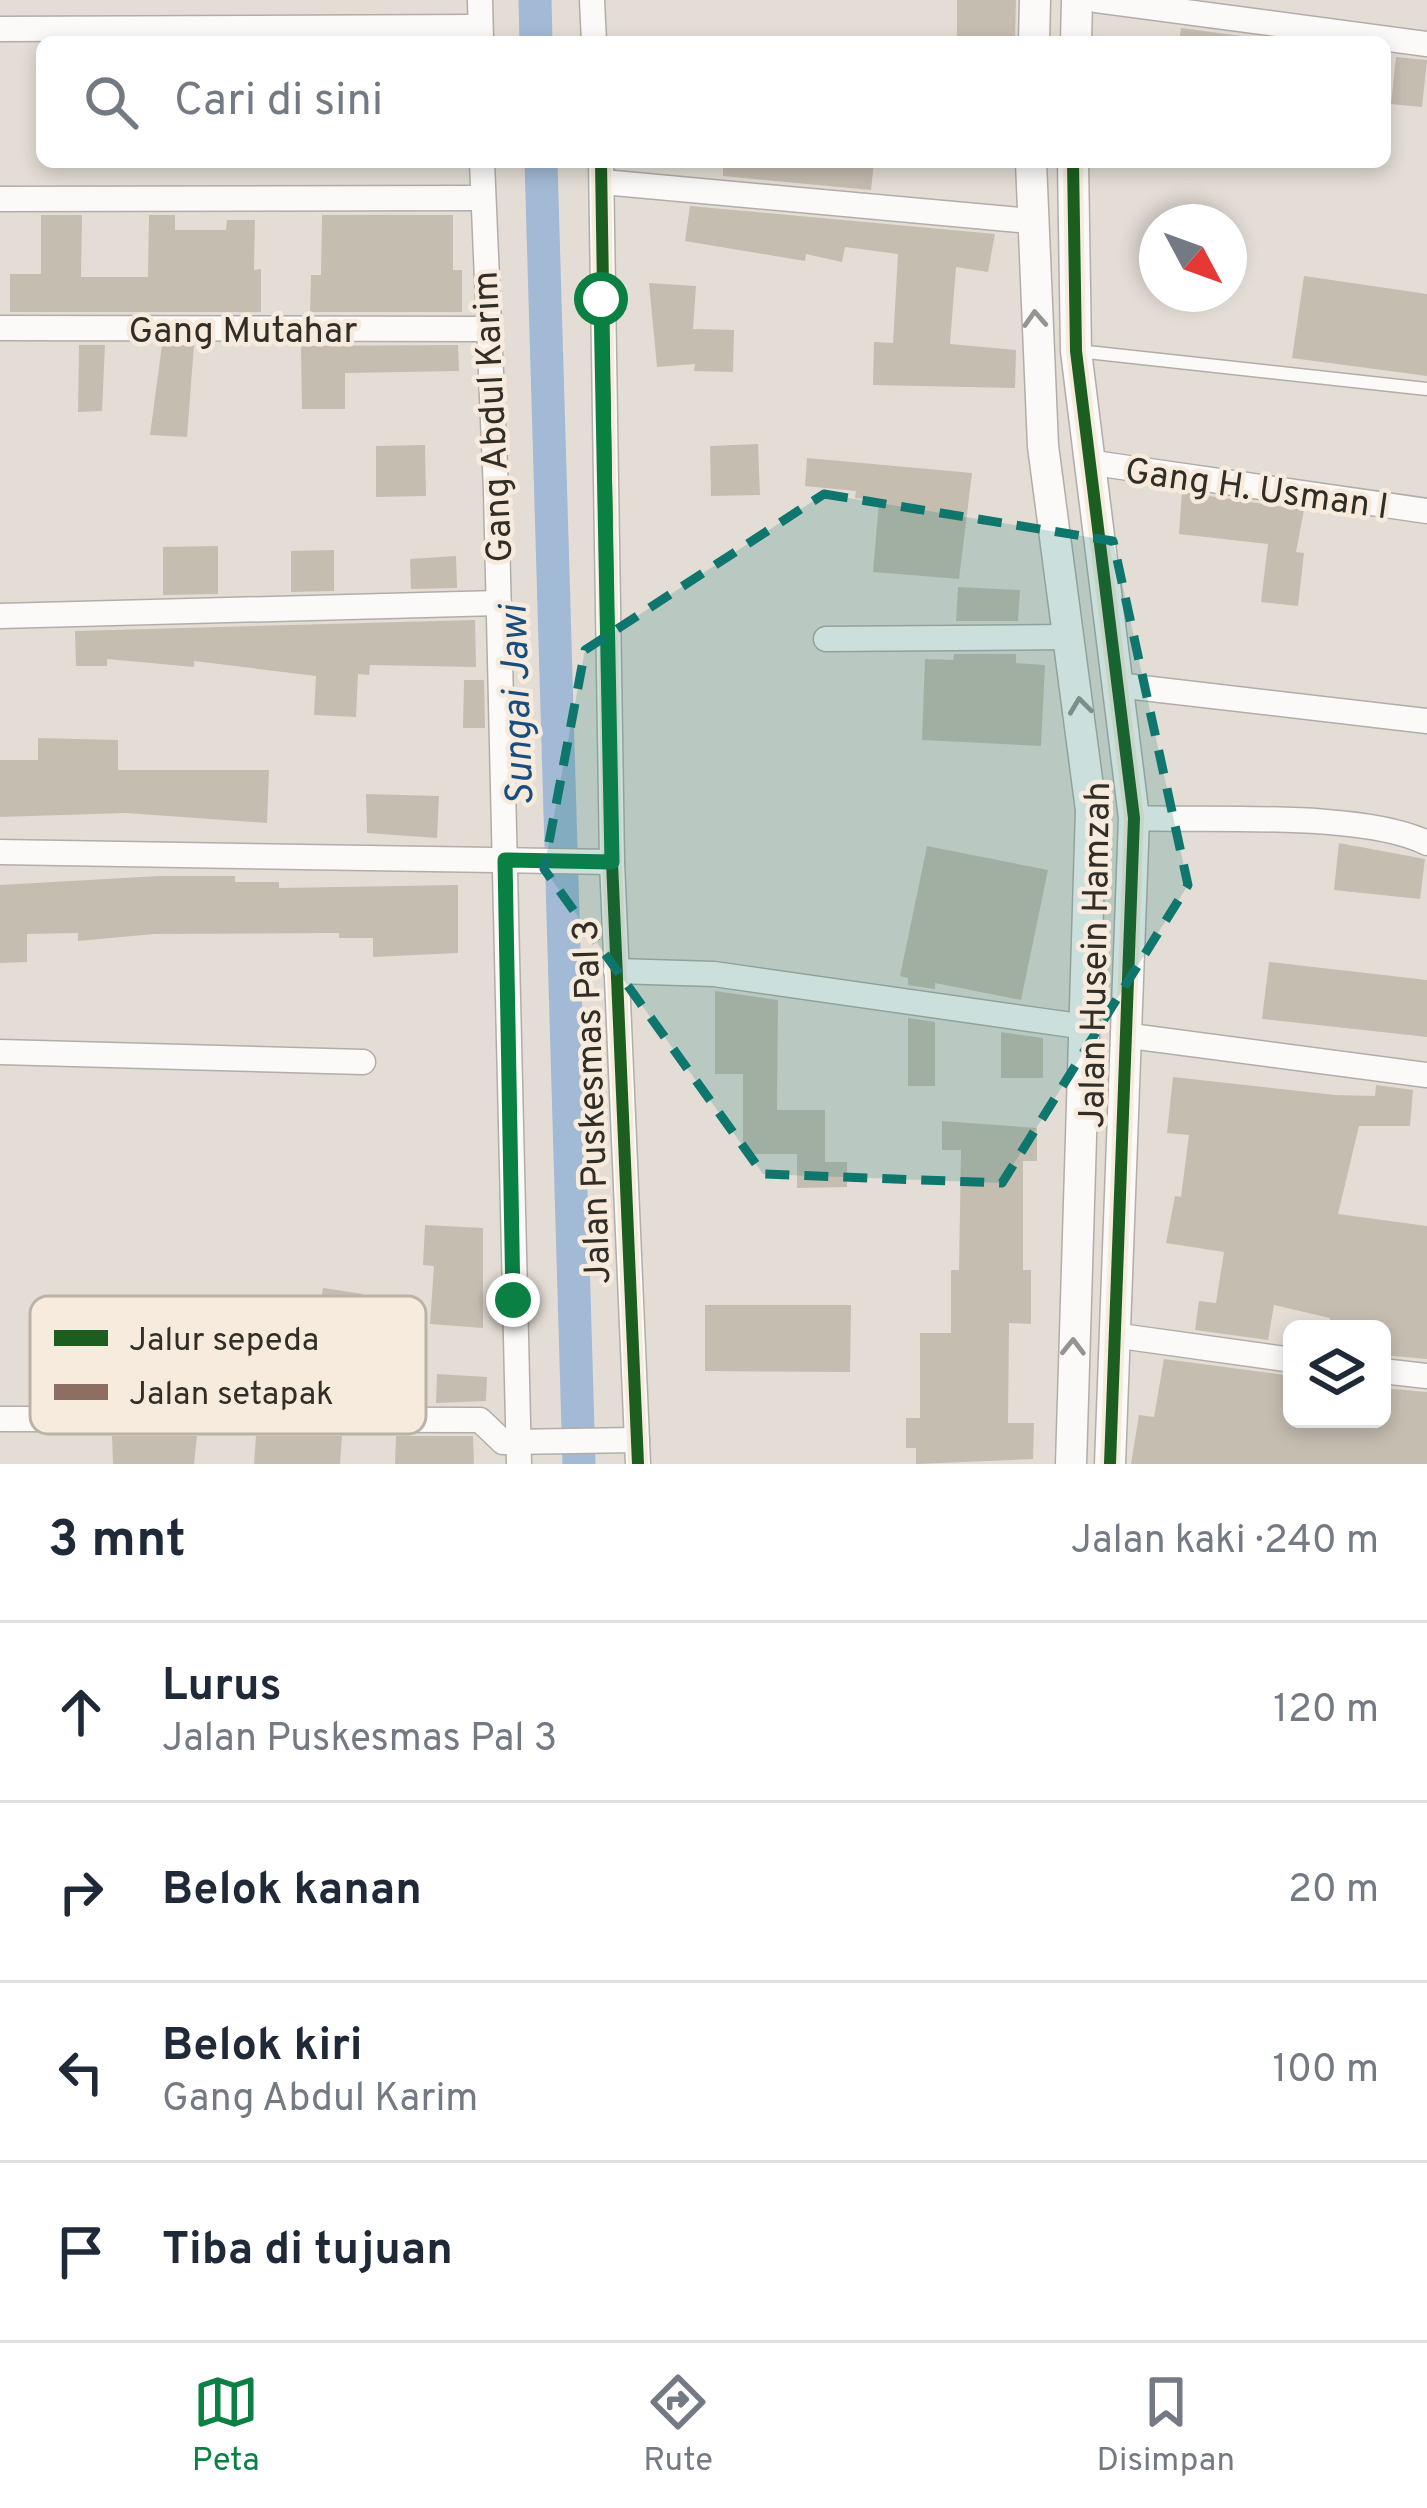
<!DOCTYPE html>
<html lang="id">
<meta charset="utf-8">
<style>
body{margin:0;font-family:Overpass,sans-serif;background:#f2f2f3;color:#1f2937}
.controls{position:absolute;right:36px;bottom:36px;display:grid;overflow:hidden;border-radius:18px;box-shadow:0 6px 18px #0003}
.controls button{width:108px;height:108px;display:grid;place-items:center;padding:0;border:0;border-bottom:3px solid #e0e1e3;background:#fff;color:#1f2937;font:60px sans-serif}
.compass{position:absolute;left:1139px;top:204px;width:108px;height:108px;border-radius:50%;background:#fff;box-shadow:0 6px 18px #0003;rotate:131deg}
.stop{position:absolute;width:36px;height:36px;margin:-27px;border:9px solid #0b8043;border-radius:50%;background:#fff}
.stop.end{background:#0b8043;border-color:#fff;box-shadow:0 3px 12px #0008}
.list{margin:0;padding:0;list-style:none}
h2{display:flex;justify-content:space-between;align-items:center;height:156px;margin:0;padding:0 48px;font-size:51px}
h2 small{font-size:39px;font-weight:400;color:#747a83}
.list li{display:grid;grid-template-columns:78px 1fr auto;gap:36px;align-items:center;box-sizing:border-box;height:180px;padding:0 48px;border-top:3px solid #e0e1e3}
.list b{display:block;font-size:45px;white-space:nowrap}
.list p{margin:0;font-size:39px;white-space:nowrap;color:#747a83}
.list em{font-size:39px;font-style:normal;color:#747a83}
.icon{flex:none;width:66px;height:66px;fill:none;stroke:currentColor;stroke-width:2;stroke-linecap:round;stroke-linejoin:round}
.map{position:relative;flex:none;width:1427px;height:1464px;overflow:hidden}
.search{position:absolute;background:#fff;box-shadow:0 6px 18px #0003;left:36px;right:36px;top:36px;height:132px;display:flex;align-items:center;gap:30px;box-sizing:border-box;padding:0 42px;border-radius:18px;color:#747a83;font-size:45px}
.sheet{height:876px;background:#fff}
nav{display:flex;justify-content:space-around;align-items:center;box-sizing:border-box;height:168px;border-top:3px solid #e0e1e3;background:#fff;font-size:33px;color:#747a83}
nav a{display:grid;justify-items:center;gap:6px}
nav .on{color:#0b8043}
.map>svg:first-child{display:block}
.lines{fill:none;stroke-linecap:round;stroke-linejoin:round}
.canal{stroke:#a2bad5;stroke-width:33}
.building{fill:#c6bdb1}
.service-casing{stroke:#b2ada7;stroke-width:15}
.minor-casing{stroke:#b2ada7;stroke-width:27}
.tertiary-casing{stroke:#b2ada7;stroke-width:33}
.service{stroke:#fbfaf9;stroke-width:12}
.minor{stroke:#fbfaf9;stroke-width:24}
.tertiary{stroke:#fbfaf9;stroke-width:30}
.quiet{stroke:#8d6e63;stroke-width:9;stroke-dasharray:18 9;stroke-linecap:butt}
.cycleway-casing{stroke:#f7ebdd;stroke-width:20}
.cycleway{stroke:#1b5e20;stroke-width:12}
.oneway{stroke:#969490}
.route{stroke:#0b8043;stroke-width:15}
.marked{fill:#0f766e;fill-opacity:0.2;stroke:#0f766e;stroke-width:9;stroke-dasharray:24 15;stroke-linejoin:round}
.labels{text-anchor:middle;stroke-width:9;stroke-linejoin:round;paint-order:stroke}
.street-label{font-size:36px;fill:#312d27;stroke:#f7ebdd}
.water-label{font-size:39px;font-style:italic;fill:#184d80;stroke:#f7ebdd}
.key{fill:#f7ebdd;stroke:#bcb2a6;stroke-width:3}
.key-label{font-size:33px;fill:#312d27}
</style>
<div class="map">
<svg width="1427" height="1464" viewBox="0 0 1427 1464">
<rect width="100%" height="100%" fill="#e4ddd6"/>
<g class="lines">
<g class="canal">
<polyline points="535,0 536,42"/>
<polyline points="541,162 579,1464"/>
</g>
</g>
<g class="building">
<polygon points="957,0 1016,0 1015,42 957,42"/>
<polygon points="1181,28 1264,39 1264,42 1179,42"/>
<polygon points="1396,57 1427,60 1422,107 1391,104"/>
<polygon points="723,162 874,162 871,190 723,176"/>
<polygon points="690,206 995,234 988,272 956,267 950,344 1016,350 1015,388 873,385 874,342 893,343 898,254 845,247 842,262 806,254 805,261 685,241"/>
<polygon points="41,215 82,215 81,277 148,277 149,215 175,215 175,230 226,230 227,220 255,220 254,270 261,269 261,312 10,312 10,274 41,274"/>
<polygon points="322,215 453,215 453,270 462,270 462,312 310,312 311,275 321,275"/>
<polygon points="1304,276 1427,294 1427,376 1292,358"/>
<polygon points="649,283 696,286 693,329 734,330 733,372 694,371 695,364 657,367"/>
<polygon points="79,345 105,345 102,411 78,412"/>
<polygon points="162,345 194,345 187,437 150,435"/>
<polygon points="458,345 459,371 345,373 345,409 302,409 301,346"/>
<polygon points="758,444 760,495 711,496 710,446"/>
<polygon points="425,445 426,496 376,497 376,446"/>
<polygon points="807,458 972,473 959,579 873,572 879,501 855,498 856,491 805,486"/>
<polygon points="1182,492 1304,510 1296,552 1304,553 1298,606 1261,602 1268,544 1179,534"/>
<polygon points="218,546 218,594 163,595 163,547"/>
<polygon points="334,550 334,591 291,592 291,551"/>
<polygon points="456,556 457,588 411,589 410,559"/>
<polygon points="958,587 1020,590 1018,621 956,621"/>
<polygon points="475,620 476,667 370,665 369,675 358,674 356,717 314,715 316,676 194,661 194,667 107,659 107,666 76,666 75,631"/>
<polygon points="954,654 1016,654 1016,663 1045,665 1041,746 922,740 925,659 953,660"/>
<polygon points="464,680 484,680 485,728 463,728"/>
<polygon points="38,738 118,740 118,770 269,770 267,823 126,813 0,817 0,760 38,760"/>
<polygon points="366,794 439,796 437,838 367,833"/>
<polygon points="1339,843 1425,859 1420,899 1334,890"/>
<polygon points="927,846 1048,870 1021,1000 935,983 935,989 908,985 908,978 900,976"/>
<polygon points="159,876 235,876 235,882 279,882 279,888 458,885 458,953 373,957 373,938 339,938 339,933 154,934 78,941 78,933 27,934 27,962 0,963 0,885"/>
<polygon points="1269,962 1427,980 1427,1037 1262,1019"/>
<polygon points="715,991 778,1000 777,1110 825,1110 825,1162 847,1162 847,1187 797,1188 797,1154 743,1154 743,1074 715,1074"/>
<polygon points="908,1018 935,1022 935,1086 908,1086"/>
<polygon points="1001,1032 1043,1038 1043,1078 1001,1078"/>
<polygon points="1173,1077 1335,1095 1375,1096 1376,1085 1413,1090 1410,1126 1359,1126 1338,1214 1427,1226 1427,1359 1382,1355 1382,1329 1329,1329 1330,1318 1274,1305 1268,1340 1195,1330 1199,1301 1216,1303 1224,1252 1166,1243 1175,1196 1181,1197 1189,1135 1167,1133"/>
<polygon points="942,1121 1037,1128 1037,1161 1023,1161 1023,1270 1031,1270 1031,1324 1009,1323 1008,1423 1034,1423 1033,1459 916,1464 916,1448 906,1448 906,1418 920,1418 920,1333 951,1333 951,1270 959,1270 961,1150 942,1150"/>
<polygon points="425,1225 483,1228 483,1328 430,1324 434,1266 423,1265"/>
<polygon points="323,1288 363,1294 356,1337 345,1335 339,1403 225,1399 224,1358 312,1356"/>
<polygon points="705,1305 851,1305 850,1372 705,1371"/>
<polygon points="1164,1359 1292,1376 1292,1419 1382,1419 1382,1388 1427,1392 1427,1464 1131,1464 1139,1415 1154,1417"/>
<polygon points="437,1374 487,1377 486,1401 436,1403"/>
<polygon points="112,1436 197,1436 194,1464 113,1464"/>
<polygon points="256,1436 342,1436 340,1464 254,1464"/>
<polygon points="396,1436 473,1436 474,1464 395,1464"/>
</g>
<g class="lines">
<defs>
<polyline id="service" points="1078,351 1427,389"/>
<g id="minor">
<polyline points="480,0 481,40"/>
<polyline points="592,0 594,42"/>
<polyline points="1096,0 1427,44"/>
<polyline points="0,29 480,27"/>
<polyline points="482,162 496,491 519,1464"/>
<polyline points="601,162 612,862 638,1464"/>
<polyline points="603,182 1030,221"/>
<polyline points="0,199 483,198"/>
<polyline points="0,328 486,329"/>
<polyline points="1087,462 1427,511"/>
<polyline points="0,616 499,603"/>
<polyline points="826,639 1070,637"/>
<polyline points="1117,685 1427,721"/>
<path d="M1134,818C1210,821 1362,811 1427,843"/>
<polyline points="0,852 612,862"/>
<polyline points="616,971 714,974 1086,1027"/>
<polyline points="1123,1035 1427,1075"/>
<polyline points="0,1052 363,1062"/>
<polyline points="1113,1335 1292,1360"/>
<polyline points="1382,1371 1427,1376"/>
<polyline points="0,1419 480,1420 503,1442 637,1440"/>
</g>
<g id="tertiary">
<polyline points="1034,42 1035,0"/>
<polyline points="1076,42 1077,0"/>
<polyline points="1031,162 1043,446 1091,810 1071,1464"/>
<polyline points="1073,162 1076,351 1134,818 1110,1464"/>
</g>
</defs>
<use href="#service" class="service-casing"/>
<use href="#minor" class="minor-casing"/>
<use href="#tertiary" class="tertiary-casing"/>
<use href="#service" class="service"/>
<use href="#minor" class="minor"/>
<use href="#tertiary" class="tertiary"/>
<polyline class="quiet" points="505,860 612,862"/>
<defs>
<g id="cycleway">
<polyline points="601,162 612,862 638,1464"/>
<polyline points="1073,162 1076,351 1134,818 1110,1464"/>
</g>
</defs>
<use href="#cycleway" class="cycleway-casing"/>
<use href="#cycleway" class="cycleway"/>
</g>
<defs><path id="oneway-chevron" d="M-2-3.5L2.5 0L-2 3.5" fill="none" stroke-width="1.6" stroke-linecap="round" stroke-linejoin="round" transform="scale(3)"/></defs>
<g class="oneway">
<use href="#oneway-chevron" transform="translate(1035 319) rotate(-93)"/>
<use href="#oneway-chevron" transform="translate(1080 706) rotate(-97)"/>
<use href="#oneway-chevron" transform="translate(1073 1347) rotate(-89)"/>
</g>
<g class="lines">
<polyline class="route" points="513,1300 505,860 612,862 601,299"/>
</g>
<path class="marked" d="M824,494L1113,541L1188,885L1002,1183L763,1174L544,869L585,650Z"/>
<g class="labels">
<g class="street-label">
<text x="243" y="342">Gang Mutahar</text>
<text transform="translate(491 417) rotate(-93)" y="13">Gang Abdul Karim</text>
<text transform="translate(1257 487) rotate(8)" y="13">Gang H. Usman I</text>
<text transform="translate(1093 955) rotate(-89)" y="13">Jalan Husein Hamzah</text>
<text transform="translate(590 1102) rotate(-92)" y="13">Jalan Puskesmas Pal 3</text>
</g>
<g class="water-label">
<text transform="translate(515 706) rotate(-92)" y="14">Sungai Jawi</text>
</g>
</g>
<rect x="30" y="1296" width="396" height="138" rx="18" class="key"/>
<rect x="54" y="1330" width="54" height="16" fill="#1b5e20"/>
<rect x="54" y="1384" width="54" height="16" fill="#8d6e63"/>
<g class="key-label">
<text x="129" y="1350">Jalur sepeda</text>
<text x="129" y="1404">Jalan setapak</text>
</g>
</svg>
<div class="controls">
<button><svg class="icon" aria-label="layers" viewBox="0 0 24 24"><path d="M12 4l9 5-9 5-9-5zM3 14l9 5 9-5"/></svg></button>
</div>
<svg class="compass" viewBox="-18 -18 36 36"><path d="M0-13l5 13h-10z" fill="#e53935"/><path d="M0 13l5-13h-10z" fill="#747a83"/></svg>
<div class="stop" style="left:601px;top:299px"></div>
<div class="stop end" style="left:513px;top:1300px"></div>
<div class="search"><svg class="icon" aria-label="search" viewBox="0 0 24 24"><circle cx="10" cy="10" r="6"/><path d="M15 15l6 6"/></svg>Cari di sini</div>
</div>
<section class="sheet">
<h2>3 mnt<small>Jalan kaki · 240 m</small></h2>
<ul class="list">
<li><svg class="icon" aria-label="ahead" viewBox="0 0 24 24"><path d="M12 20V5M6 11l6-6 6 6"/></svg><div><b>Lurus</b><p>Jalan Puskesmas Pal 3</p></div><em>120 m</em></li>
<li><svg class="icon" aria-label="right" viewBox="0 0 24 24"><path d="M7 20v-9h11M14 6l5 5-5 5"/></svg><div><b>Belok kanan</b></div><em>20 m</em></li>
<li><svg class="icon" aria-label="left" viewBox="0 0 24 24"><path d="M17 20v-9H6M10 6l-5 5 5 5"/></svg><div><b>Belok kiri</b><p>Gang Abdul Karim</p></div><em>100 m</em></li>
<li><svg class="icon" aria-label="arrive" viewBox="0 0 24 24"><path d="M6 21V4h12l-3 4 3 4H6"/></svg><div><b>Tiba di tujuan</b></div></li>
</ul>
</section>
<nav>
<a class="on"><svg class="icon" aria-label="map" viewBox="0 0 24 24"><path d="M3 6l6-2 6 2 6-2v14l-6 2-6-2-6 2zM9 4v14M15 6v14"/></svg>Peta</a>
<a><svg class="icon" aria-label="directions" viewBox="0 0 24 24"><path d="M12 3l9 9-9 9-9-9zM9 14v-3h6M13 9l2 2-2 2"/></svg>Rute</a>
<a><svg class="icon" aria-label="saved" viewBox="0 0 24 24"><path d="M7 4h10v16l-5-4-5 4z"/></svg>Disimpan</a>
</nav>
